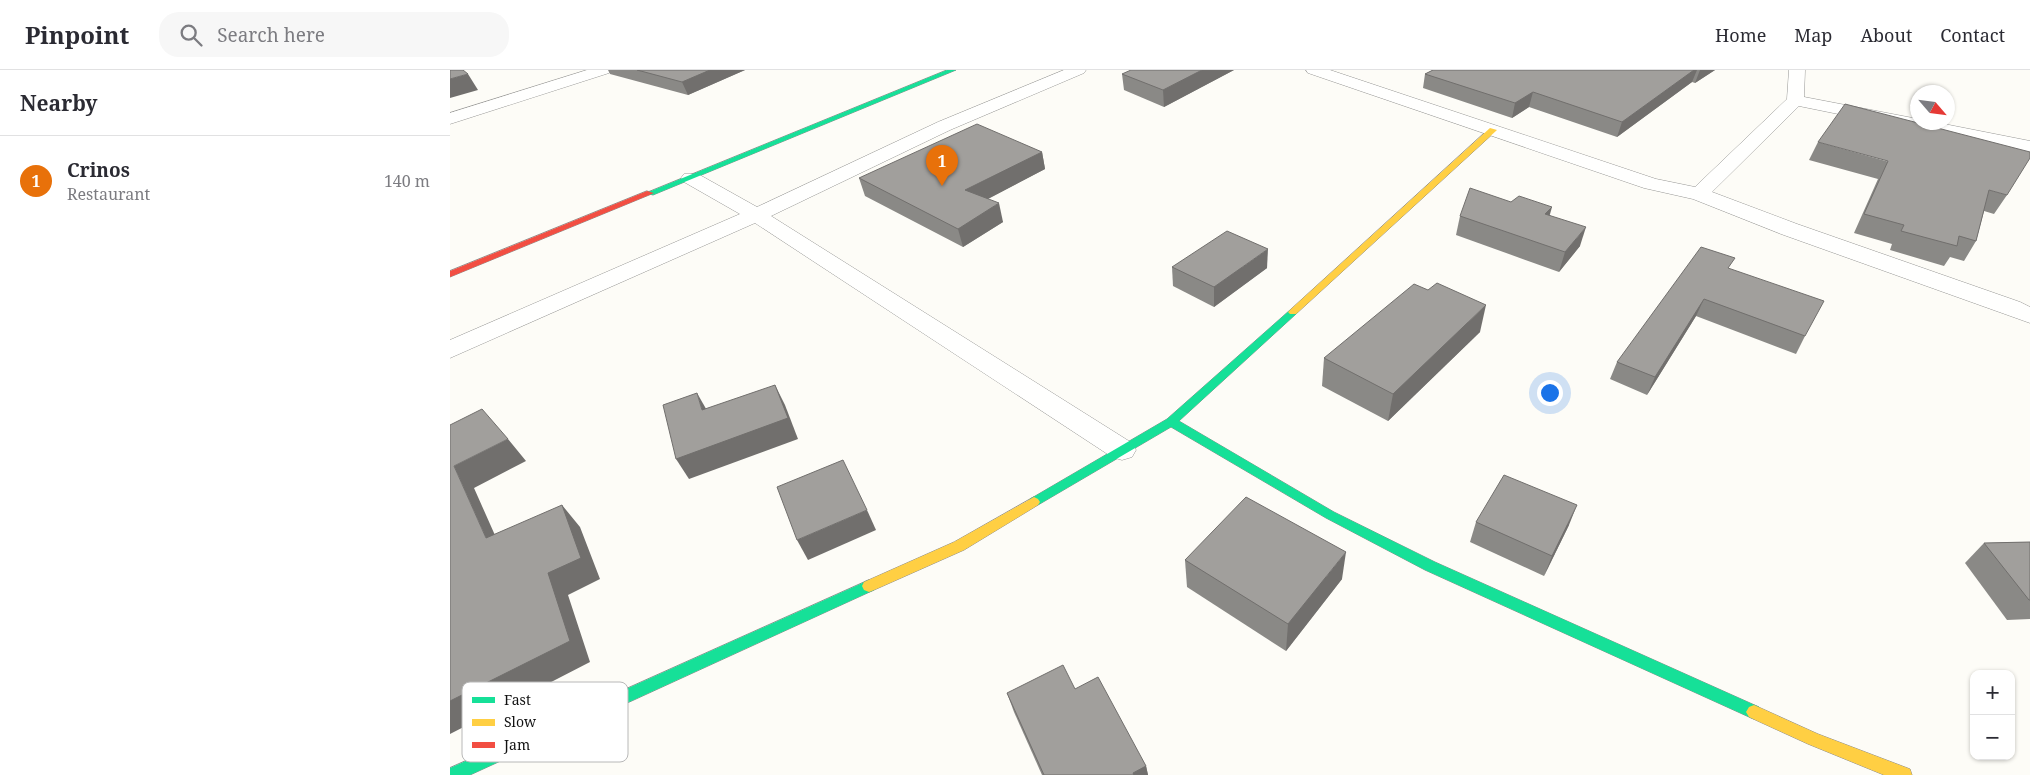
<!DOCTYPE html>
<meta charset="utf-8">
<style>
body{margin:0;font-family:"Noto Serif",serif;background:#f7f7f7;color:#2b2b33}
.controls{position:absolute;right:15px;bottom:15px;display:grid;overflow:hidden;border-radius:10px;box-shadow:0 1px 4px #0004}
.controls button{width:45px;height:45px;display:grid;place-items:center;padding:0;border:0;border-bottom:1px solid #e1e1e2;background:#fff;color:#2b2b33;font:25px sans-serif}
.compass{position:absolute;left:1460px;top:15px;width:45px;height:45px;border-radius:50%;background:#fff;box-shadow:0 1px 4px #0004;rotate:118deg}
.you{position:absolute;left:1099px;top:322px;width:18px;height:18px;margin:-12px;border:4px solid #fff;border-radius:50%;background:#1a73e8;box-shadow:0 0 0 8px #1a73e833}
.badge{display:grid;place-items:center;width:32px;height:32px;border-radius:50%;background:#646362;color:#fff;font-size:16px;font-weight:700}
.pin{position:absolute;translate:-50% -41px;filter:drop-shadow(0 1px 2px #0008)}
.pin::after{content:'';position:absolute;top:26px;width:18px;height:15px;background:inherit;clip-path:polygon(0 0,100% 0,50% 100%)}
.list{margin:0;padding:0;list-style:none}
h2{display:flex;justify-content:space-between;align-items:center;height:65px;margin:0;padding:0 20px;font-size:21px}
h2 small{font-size:16px;font-weight:400;color:#7c7c81}
.list li{display:grid;grid-template-columns:32px 1fr auto;gap:15px;align-items:center;box-sizing:border-box;height:90px;padding:0 20px;border-top:1px solid #e1e1e2}
.list b{display:block;font-size:19px;white-space:nowrap}
.list p{margin:0;font-size:16px;white-space:nowrap;color:#7c7c81}
.list em{font-size:16px;font-style:normal;color:#7c7c81}
.icon{flex:none;width:28px;height:28px;fill:none;stroke:currentColor;stroke-width:2;stroke-linecap:round;stroke-linejoin:round}
.map{position:relative;flex:none;width:1580px;height:705px;overflow:hidden}
header{display:flex;align-items:center;gap:30px;box-sizing:border-box;height:70px;padding:0 25px;background:#fff;border-bottom:1px solid #e1e1e2}
header strong{font-size:24px}
nav{display:flex;gap:28px;margin-inline-start:auto;font-size:18px}
.search{width:350px;height:45px;background:#f7f7f7;display:flex;align-items:center;gap:12px;box-sizing:border-box;padding:0 18px;border-radius:20px;color:#7c7c81;font-size:19px}
main{display:flex}
aside{flex:1;background:#fff}
.map>svg:first-child{display:block}
.lines{fill:none;stroke-linecap:round;stroke-linejoin:round}
.street-casing{stroke:#979795;stroke-width:1}
.fast-casing{stroke:#8e8d8b;stroke-width:1}
.slow-casing{stroke:#8e8d8b;stroke-width:1}
.jam-casing{stroke:#8e8d8b;stroke-width:1}
.street{fill:#fffffe;fill-rule:evenodd}
.fast{fill:#16e098;fill-rule:evenodd}
.slow{fill:#ffcf43;fill-rule:evenodd}
.jam{fill:#f24e42;fill-rule:evenodd}
.wall{fill:#8a8986}
.shaded-wall{fill:#716f6d}
.building{fill:#a19f9c;stroke:#716f6d}
.key{fill:#fff;stroke:#b8b8b8;stroke-width:1}
.key-label{font-size:14px;fill:#111}
</style>
<header>
<strong>Pinpoint</strong>
<div class="search"><svg class="icon" aria-label="search" viewBox="0 0 24 24"><circle cx="10" cy="10" r="6"/><path d="M15 15l6 6"/></svg>Search here</div>
<nav><a>Home</a><a>Map</a><a>About</a><a>Contact</a></nav>
</header>
<main>
<aside>
<h2>Nearby<small></small></h2>
<ul class="list">
<li><span class="badge" style="background:#e8710a">1</span><div><b>Crinos</b><p>Restaurant</p></div><em>140 m</em></li>
</ul>
</aside>
<div class="map">
<svg width="1580" height="705" viewBox="0 0 1580 705">
<rect width="100%" height="100%" fill="#fdfcf7"/>
<g class="lines">
<defs>
<g id="street">
<polygon points="137,0 161,0 159,3 0,54 0,43"/>
<polygon points="614,0 636,0 634,3 500,60 321,146 682,373 686,380 682,387 672,390 662,387 305,153 0,288 0,270 290,144 234,112 231,108 234,104 248,104 307,137 488,52"/>
<polygon points="856,0 880,0 1206,109 1245,117 1337,29 1339,0 1355,0 1354,27 1468,49 1468,52 1484,52 1580,71 1580,83 1349,36 1262,122 1347,154 1570,232 1580,237 1580,253 1331,164 1243,129 1194,118 858,3"/>
</g>
<g id="fast">
<polygon points="497,0 506,0 203,125 196,123"/>
<polygon points="843,239 846,240 848,242 846,244 729,351 884,442 985,492 1309,637 1312,642 1309,647 1304,649 1299,647 975,500 876,448 721,357 588,435 580,435 578,432 580,429 717,349 840,240"/>
<polygon points="419,510 424,512 426,516 424,520 20,705 0,705 0,698"/>
</g>
<g id="slow">
<polygon points="1040,58 1047,60 846,244 840,244 838,242 840,240"/>
<polygon points="584,427 588,429 590,432 588,435 514,480 424,520 419,522 414,520 412,516 414,512 504,472"/>
<polygon points="1304,635 1368,664 1460,699 1462,705 1434,705 1358,674 1299,647 1296,642 1299,637"/>
</g>
<polygon id="jam" points="197,121 204,123 0,207 0,201"/>
</defs>
<use href="#street" class="street-casing"/>
<use href="#fast" class="fast-casing"/>
<use href="#slow" class="slow-casing"/>
<use href="#jam" class="jam-casing"/>
<use href="#street" class="street"/>
<use href="#fast" class="fast"/>
<use href="#slow" class="slow"/>
<use href="#jam" class="jam"/>
</g>
<g class="wall">
<polygon points="158,0 295,0 238,25 160,4"/>
<polygon points="784,0 714,37 674,20 672,4"/>
<polygon points="983,0 1265,0 1245,13 1242,12 1167,67 1079,37 1062,48 973,18 975,4"/>
<polygon points="1368,72 1557,125 1544,144 1534,141 1526,171 1514,191 1500,187 1494,196 1440,180 1442,174 1404,163 1428,109 1359,90"/>
<polygon points="592,82 595,99 537,129 553,152 513,177 415,126 409,108"/>
<polygon points="1100,145 1130,176 1109,202 1006,165 1010,146"/>
<polygon points="722,197 817,198 764,237 723,216"/>
<polygon points="1280,199 1355,266 1346,284 1246,246 1197,325 1160,309 1167,292"/>
<polygon points="978,220 1030,262 938,351 872,316 874,288"/>
<polygon points="1026,452 1119,455 1094,506 1020,472"/>
<polygon points="1580,472 1580,549 1557,550 1515,493 1534,473"/>
<polygon points="735,490 892,509 836,581 737,517"/>
<polygon points="625,619 696,696 698,705 592,705 564,642 557,623"/>
</g>
<g class="shaded-wall">
<polygon points="260,0 295,0 238,25 232,12"/>
<polygon points="752,0 784,0 714,37 713,20"/>
<polygon points="1244,0 1247,0 1242,12 1167,67 1172,52"/>
<polygon points="1250,0 1265,0 1245,13"/>
<polygon points="18,4 28,20 0,28 0,9"/>
<polygon points="1083,22 1079,37 1062,48 1065,33"/>
<polygon points="592,82 595,99 519,139 515,120"/>
<polygon points="549,133 553,152 513,177 508,159"/>
<polygon points="1102,137 1097,155 1095,144"/>
<polygon points="1136,157 1130,176 1109,202 1115,182"/>
<polygon points="818,179 817,198 764,237 764,217"/>
<polygon points="1254,229 1246,246 1197,325 1205,307"/>
<polygon points="1036,235 1030,262 938,351 943,324"/>
<polygon points="325,315 335,335 348,369 239,409 226,389"/>
<polygon points="247,323 259,344 252,340"/>
<polygon points="58,369 76,391 24,418 56,490 36,468 4,396"/>
<polygon points="112,435 130,457 150,509 118,525 140,592 0,664 0,631 98,503"/>
<polygon points="1127,435 1119,455 1094,506 1102,486"/>
<polygon points="417,440 426,460 358,490 347,470"/>
<polygon points="896,482 892,509 836,581 838,554"/>
<polygon points="696,696 698,705 683,705 683,703"/>
</g>
<g class="building">
<polygon points="0,0 13,0 18,4 0,9"/>
<polygon points="187,0 260,0 232,12"/>
<polygon points="681,0 752,0 713,20 672,4"/>
<polygon points="983,0 1244,0 1172,52 1083,22 1065,33 975,4"/>
<polygon points="1395,34 1580,82 1580,88 1557,125 1539,120 1526,171 1509,166 1507,176 1451,161 1454,155 1414,144 1438,91 1368,72"/>
<polygon points="527,54 592,82 515,120 549,133 508,159 409,108"/>
<polygon points="1020,118 1061,132 1069,126 1102,137 1095,144 1136,157 1115,182 1010,146"/>
<polygon points="777,161 818,179 764,217 722,197"/>
<polygon points="1251,177 1285,188 1278,198 1374,231 1355,266 1254,229 1205,307 1167,292"/>
<polygon points="987,213 1036,235 943,324 874,288 964,214 978,220"/>
<polygon points="325,315 338,348 226,389 213,335 247,323 252,340"/>
<polygon points="32,339 58,369 4,396 36,468 112,435 131,488 98,503 120,571 0,631 0,355"/>
<polygon points="393,390 417,440 347,470 327,417"/>
<polygon points="1054,405 1127,435 1102,486 1026,452"/>
<polygon points="796,427 896,482 838,554 735,490"/>
<polygon points="1580,472 1580,530 1579,530 1534,473"/>
<polygon points="613,595 625,619 648,607 696,696 683,703 684,705 594,705 557,623"/>
</g>
<rect x="12" y="612" width="166" height="80" rx="8" class="key"/>
<rect x="22" y="627" width="23" height="6" fill="#16e098"/>
<rect x="22" y="649" width="23" height="7" fill="#ffcf43"/>
<rect x="22" y="672" width="23" height="6" fill="#f24e42"/>
<g class="key-label">
<text x="54" y="635">Fast</text>
<text x="54" y="657">Slow</text>
<text x="54" y="680">Jam</text>
</g>
</svg>
<div class="controls">
<button>+</button>
<button>−</button>
</div>
<svg class="compass" viewBox="-18 -18 36 36"><path d="M0-13l5 13h-10z" fill="#e53935"/><path d="M0 13l5-13h-10z" fill="#7c7c81"/></svg>
<div class="you"></div>
<div class="pin badge" style="left:492px;top:116px;background:#e8710a">1</div>
</div>
</main>
